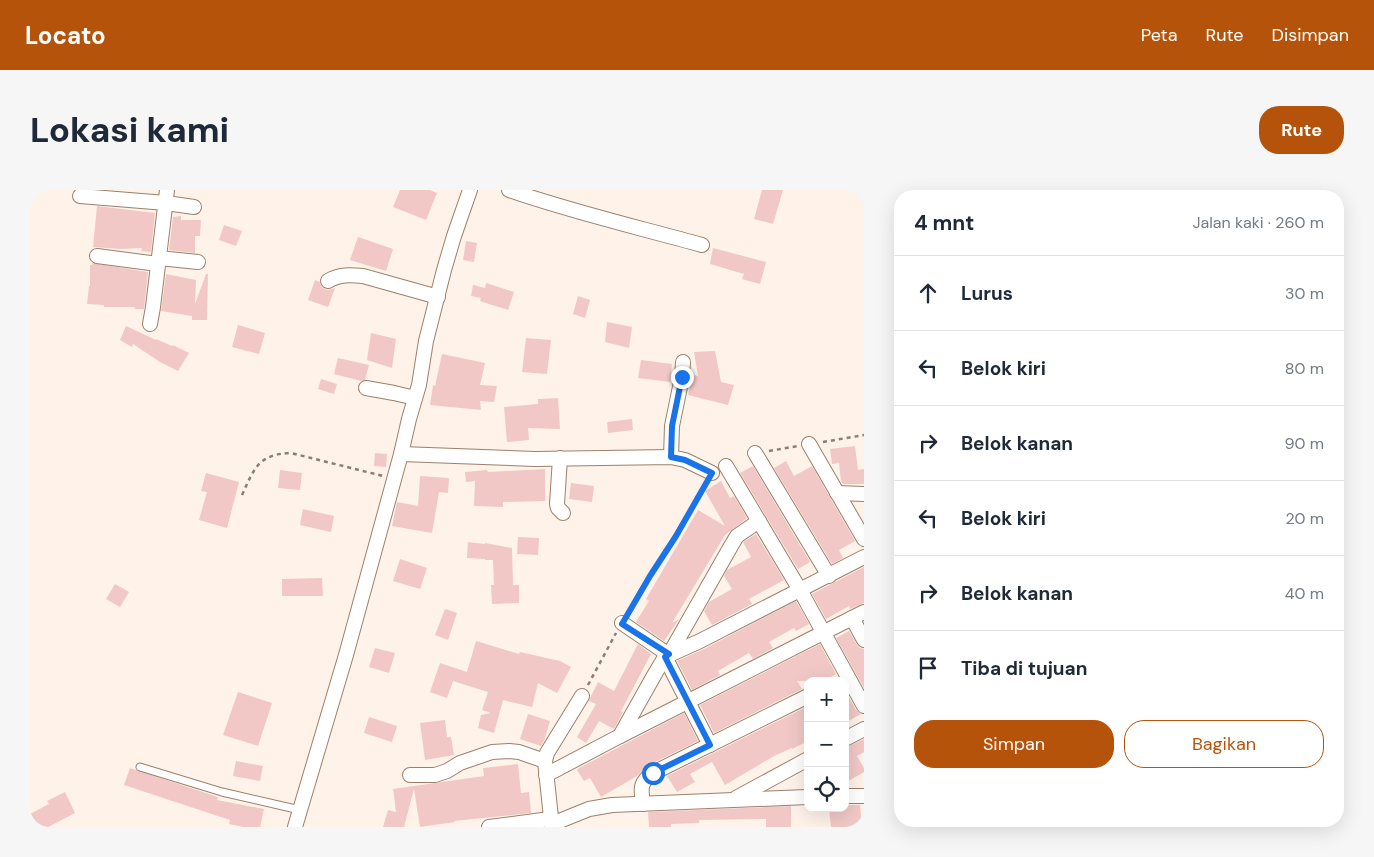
<!DOCTYPE html>
<html lang="id">
<meta charset="utf-8">
<style>
body{margin:0;font-family:"DM Sans",sans-serif;background:#f6f6f7;color:#1f2937}
.controls{position:absolute;right:15px;bottom:15px;display:grid;overflow:hidden;border-radius:10px;box-shadow:0 5px 20px #0002}
.controls button{width:45px;height:45px;display:grid;place-items:center;padding:0;border:0;border-bottom:1px solid #e0e1e3;background:#fff;color:#1f2937;font:25px sans-serif}
.stop{position:absolute;width:15px;height:15px;margin:-11px;border:4px solid #1a73e8;border-radius:50%;background:#fff}
.stop.end{background:#1a73e8;border-color:#fff;box-shadow:0 1px 5px #0008}
.list{margin:0;padding:0;list-style:none}
h2{display:flex;justify-content:space-between;align-items:center;height:65px;margin:0;padding:0 20px;font-size:21px}
h2 small{font-size:16px;font-weight:400;color:#747a83}
.list li{display:grid;grid-template-columns:32px 1fr auto;gap:15px;align-items:center;box-sizing:border-box;height:75px;padding:0 20px;border-top:1px solid #e0e1e3}
.list b{display:block;font-size:19px;white-space:nowrap}
.list em{font-size:16px;font-style:normal;color:#747a83}
.actions{display:flex;gap:10px;padding:15px 20px}
.actions a{flex:1;padding:11px 0;border:1px solid #b45309;border-radius:20px;text-align:center;font-size:18px;color:#b45309}
.actions .main{background:#b45309;color:#fff}
.icon{flex:none;width:28px;height:28px;fill:none;stroke:currentColor;stroke-width:2;stroke-linecap:round;stroke-linejoin:round}
.map{position:relative;flex:none;width:834px;height:637px;overflow:hidden;border-radius:20px}
header{display:flex;align-items:center;gap:30px;box-sizing:border-box;height:70px;padding:0 25px;background:#b45309;color:#fff}
header strong{font-size:24px}
nav{display:flex;gap:28px;margin-inline-start:auto;font-size:18px}
.intro{display:flex;align-items:center;justify-content:space-between;box-sizing:border-box;height:120px;padding:0 30px}
h1{margin:0;font-size:35px}
.button{padding:12px 22px;border-radius:20px;background:#b45309;color:#fff;font-size:18px;font-weight:700}
main{display:flex;gap:30px;padding:0 30px}
aside{flex:1;background:#fff;border-radius:20px;box-shadow:0 5px 20px #0002}
.map>svg:first-child{display:block}
.building{fill:#f1c8c6}
.lines{fill:none;stroke-linecap:round;stroke-linejoin:round}
.lane-casing{stroke:#9c806a;stroke-width:9}
.street-casing{stroke:#9c806a;stroke-width:16}
.path{stroke:#8a7e76;stroke-width:2.5;stroke-dasharray:4 4;stroke-linecap:butt}
.lane{stroke:#fff;stroke-width:7}
.street{stroke:#fff;stroke-width:14}
.route{stroke:#1a73e8;stroke-width:6}
</style>
<header>
<strong>Locato</strong>
<nav><a>Peta</a><a>Rute</a><a>Disimpan</a></nav>
</header>
<div class="intro"><h1>Lokasi kami</h1><a class="button">Rute</a></div>
<main>
<div class="map">
<svg width="834" height="637" viewBox="0 0 834 637">
<rect width="100%" height="100%" fill="#fff2e9"/>
<g class="building">
<polygon points="370,0 400,0 407,3 396,30 363,17"/>
<polygon points="732,0 753,0 743,34 724,29"/>
<polygon points="67,16 125,23 121,62 111,61 112,58 91,59 63,57"/>
<polygon points="151,26 151,30 171,30 170,46 165,46 165,63 139,60 143,27"/>
<polygon points="194,35 212,41 206,56 189,50"/>
<polygon points="328,47 363,59 356,81 320,70"/>
<polygon points="436,51 447,53 444,72 433,70"/>
<polygon points="683,58 736,72 730,94 712,89 714,84 680,74"/>
<polygon points="62,73 118,82 114,119 104,119 105,117 74,117 74,115 57,114 59,96 60,96 60,75 62,75"/>
<polygon points="136,84 166,90 165,114 176,84 178,84 177,130 162,130 162,126 131,121"/>
<polygon points="285,90 290,92 291,96 294,99 298,100 305,98 298,117 278,110"/>
<polygon points="456,93 484,102 478,120 450,111 451,108 441,106 443,95 455,98"/>
<polygon points="548,106 560,110 555,128 543,124"/>
<polygon points="577,132 602,137 599,158 575,152"/>
<polygon points="208,135 235,143 229,164 202,157"/>
<polygon points="96,136 126,150 126,149 142,156 143,155 159,163 148,181 130,172 103,154 102,157 90,150"/>
<polygon points="341,143 366,149 362,178 337,170"/>
<polygon points="496,148 521,150 517,184 492,182"/>
<polygon points="685,161 691,192 704,195 698,215 658,205 663,185 668,186 664,162"/>
<polygon points="412,164 455,173 450,195 467,196 464,212 450,211 451,220 400,215 403,195 405,196"/>
<polygon points="308,168 339,175 335,190 331,191 304,184"/>
<polygon points="611,170 642,174 640,192 608,188"/>
<polygon points="291,189 307,194 304,204 288,199"/>
<polygon points="528,208 530,239 498,238 499,250 477,252 474,217 508,214 508,209"/>
<polygon points="602,229 603,240 578,243 577,232"/>
<polygon points="825,256 828,280 834,279 834,294 813,294 811,291 809,273 802,274 800,259"/>
<polygon points="345,263 357,264 356,277 344,276"/>
<polygon points="756,271 764,286 782,276 825,351 809,360 813,368 802,374 744,278"/>
<polygon points="723,276 780,372 768,379 710,283"/>
<polygon points="515,279 515,311 473,312 473,317 444,316 445,291 436,292 435,282 457,280 458,282"/>
<polygon points="250,280 272,283 270,300 248,298"/>
<polygon points="176,283 209,292 197,338 169,330 177,302 171,301"/>
<polygon points="390,286 419,288 418,303 409,302 402,343 362,336 367,312 388,316"/>
<polygon points="691,291 700,308 704,306 717,328 695,345 642,433 649,429 634,451 606,432 619,411 616,409 668,320 695,336 675,301"/>
<polygon points="541,293 564,296 562,312 539,309"/>
<polygon points="273,319 304,326 301,342 270,335"/>
<polygon points="726,344 754,390 719,409 722,414 682,435 674,421 679,412 702,399 694,386 697,380 721,367 713,352"/>
<polygon points="488,347 509,348 508,365 487,364"/>
<polygon points="438,352 455,354 455,353 482,358 483,395 489,395 489,413 462,414 461,395 464,395 463,370 455,370 455,369 437,368"/>
<polygon points="370,369 397,378 390,399 363,391"/>
<polygon points="834,377 834,413 820,419 819,416 796,429 782,404"/>
<polygon points="292,388 293,406 252,406 252,389"/>
<polygon points="85,394 99,402 90,417 76,409"/>
<polygon points="766,411 779,434 766,441 764,438 739,452 743,458 723,469 719,463 688,481 690,485 662,500 647,471 674,459"/>
<polygon points="415,419 427,423 418,450 405,445"/>
<polygon points="819,441 827,455 830,458 834,459 834,498 806,448"/>
<polygon points="446,451 489,464 490,462 530,471 541,477 527,503 508,493 502,517 473,510 464,543 448,538 451,525 461,523 452,520 458,502 423,491 417,508 400,502 410,473 437,482"/>
<polygon points="608,454 621,464 591,521 593,522 584,539 569,531 556,553 547,547 566,514 559,511 561,506 568,492 584,501"/>
<polygon points="790,454 806,484 794,491 767,491 772,499 684,543 670,515"/>
<polygon points="345,458 365,463 359,483 339,477"/>
<polygon points="815,500 826,520 831,524 815,533"/>
<polygon points="208,502 242,513 228,556 193,545"/>
<polygon points="774,518 778,524 778,551 762,559 762,558 744,566 695,595 682,572 660,584 665,592 647,602 637,586"/>
<polygon points="654,523 668,551 619,575 607,586 571,607 560,588 554,591 547,580 549,578"/>
<polygon points="498,524 520,531 514,551 511,556 490,549"/>
<polygon points="339,527 367,536 362,552 334,543"/>
<polygon points="415,530 417,547 421,547 424,565 395,570 390,533"/>
<polygon points="834,549 834,562 827,566 834,578 834,582 815,593 815,558"/>
<polygon points="206,571 233,576 230,591 203,586"/>
<polygon points="488,574 491,603 499,602 501,623 424,631 425,632 390,637 384,599 374,637 353,637 358,620 366,622 363,599 454,586 453,578"/>
<polygon points="100,578 188,607 187,610 234,619 230,637 214,637 199,634 200,630 94,595"/>
<polygon points="35,602 45,623 18,637 0,637 0,624 19,614 17,611"/>
<polygon points="815,615 830,615 832,637 801,637 799,618 815,618"/>
<polygon points="761,616 761,637 736,637 736,629 669,630 669,633 641,634 641,637 619,637 618,622"/>
</g>
<g class="lines">
<defs>
<polyline id="lane" points="110,577 192,602 270,620"/>
<g id="street">
<path d="M479,0C542,22 607,37 672,55"/>
<polyline points="50,6 136,13 164,17"/>
<polyline points="67,66 128,74"/>
<polyline points="129,68 168,72"/>
<path d="M298,91C309,84 321,85 333,86L408,107"/>
<polyline points="120,134 123,117 137,0"/>
<polyline points="336,198 364,203 385,208"/>
<polyline points="779,254 834,349"/>
<polyline points="725,263 799,386"/>
<polyline points="371,264 505,269 641,267 655,270 682,283"/>
<polyline points="641,267 642,236 652,187 653,172"/>
<polyline points="530,268 527,314 528,318 533,323"/>
<polyline points="696,276 770,400 834,516"/>
<polyline points="807,303 834,304"/>
<polyline points="822,428 834,450"/>
<polyline points="592,433 639,465 670,451 834,367"/>
<polyline points="635,467 680,555"/>
<polyline points="590,546 834,422"/>
<polyline points="815,549 834,539"/>
<polyline points="380,585 405,585 417,581 430,573 462,562 479,561 489,562 515,571"/>
<polyline points="516,585 590,546 626,482 635,467 639,465 701,356 707,346 729,331"/>
<polyline points="815,606 834,606"/>
<polyline points="706,608 778,569"/>
<path d="M613,614C611,599 609,593 623,583L778,506"/>
<polyline points="522,634 559,619 582,615 778,607"/>
<polyline points="265,637 316,465 371,264 379,229 389,195 396,151 414,80 424,46 440,0"/>
<polyline points="459,637 520,629"/>
<polyline points="522,637 515,571 517,563 552,506"/>
</g>
</defs>
<use href="#lane" class="lane-casing"/>
<use href="#street" class="street-casing"/>
<g class="path">
<polyline points="793,252 834,245"/>
<polyline points="739,261 768,256"/>
<path d="M212,305C224,279 228,264 261,263L353,286"/>
<polyline points="598,423 620,386 646,346 676,293"/>
<polyline points="558,495 586,443"/>
</g>
<use href="#lane" class="lane"/>
<use href="#street" class="street"/>
</g>
<g class="lines">
<polyline class="route" points="623,583 680,555 635,467 639,464 592,434 620,386 646,346 682,283 655,270 641,267 642,236 652,187"/>
</g>
</svg>
<div class="controls">
<button>+</button>
<button>−</button>
<button><svg class="icon" aria-label="locate" viewBox="0 0 24 24"><circle cx="12" cy="12" r="6"/><path d="M12 2v4M12 18v4M2 12h4M18 12h4"/></svg></button>
</div>
<div class="stop" style="left:623px;top:583px"></div>
<div class="stop end" style="left:652px;top:187px"></div>
</div>
<aside>
<h2>4 mnt<small>Jalan kaki · 260 m</small></h2>
<ul class="list">
<li><svg class="icon" aria-label="ahead" viewBox="0 0 24 24"><path d="M12 20V5M6 11l6-6 6 6"/></svg><div><b>Lurus</b></div><em>30 m</em></li>
<li><svg class="icon" aria-label="left" viewBox="0 0 24 24"><path d="M17 20v-9H6M10 6l-5 5 5 5"/></svg><div><b>Belok kiri</b></div><em>80 m</em></li>
<li><svg class="icon" aria-label="right" viewBox="0 0 24 24"><path d="M7 20v-9h11M14 6l5 5-5 5"/></svg><div><b>Belok kanan</b></div><em>90 m</em></li>
<li><svg class="icon" aria-label="left" viewBox="0 0 24 24"><path d="M17 20v-9H6M10 6l-5 5 5 5"/></svg><div><b>Belok kiri</b></div><em>20 m</em></li>
<li><svg class="icon" aria-label="right" viewBox="0 0 24 24"><path d="M7 20v-9h11M14 6l5 5-5 5"/></svg><div><b>Belok kanan</b></div><em>40 m</em></li>
<li><svg class="icon" aria-label="arrive" viewBox="0 0 24 24"><path d="M6 21V4h12l-3 4 3 4H6"/></svg><div><b>Tiba di tujuan</b></div></li>
</ul>
<div class="actions"><a class="main">Simpan</a><a>Bagikan</a></div>
</aside>
</main>
